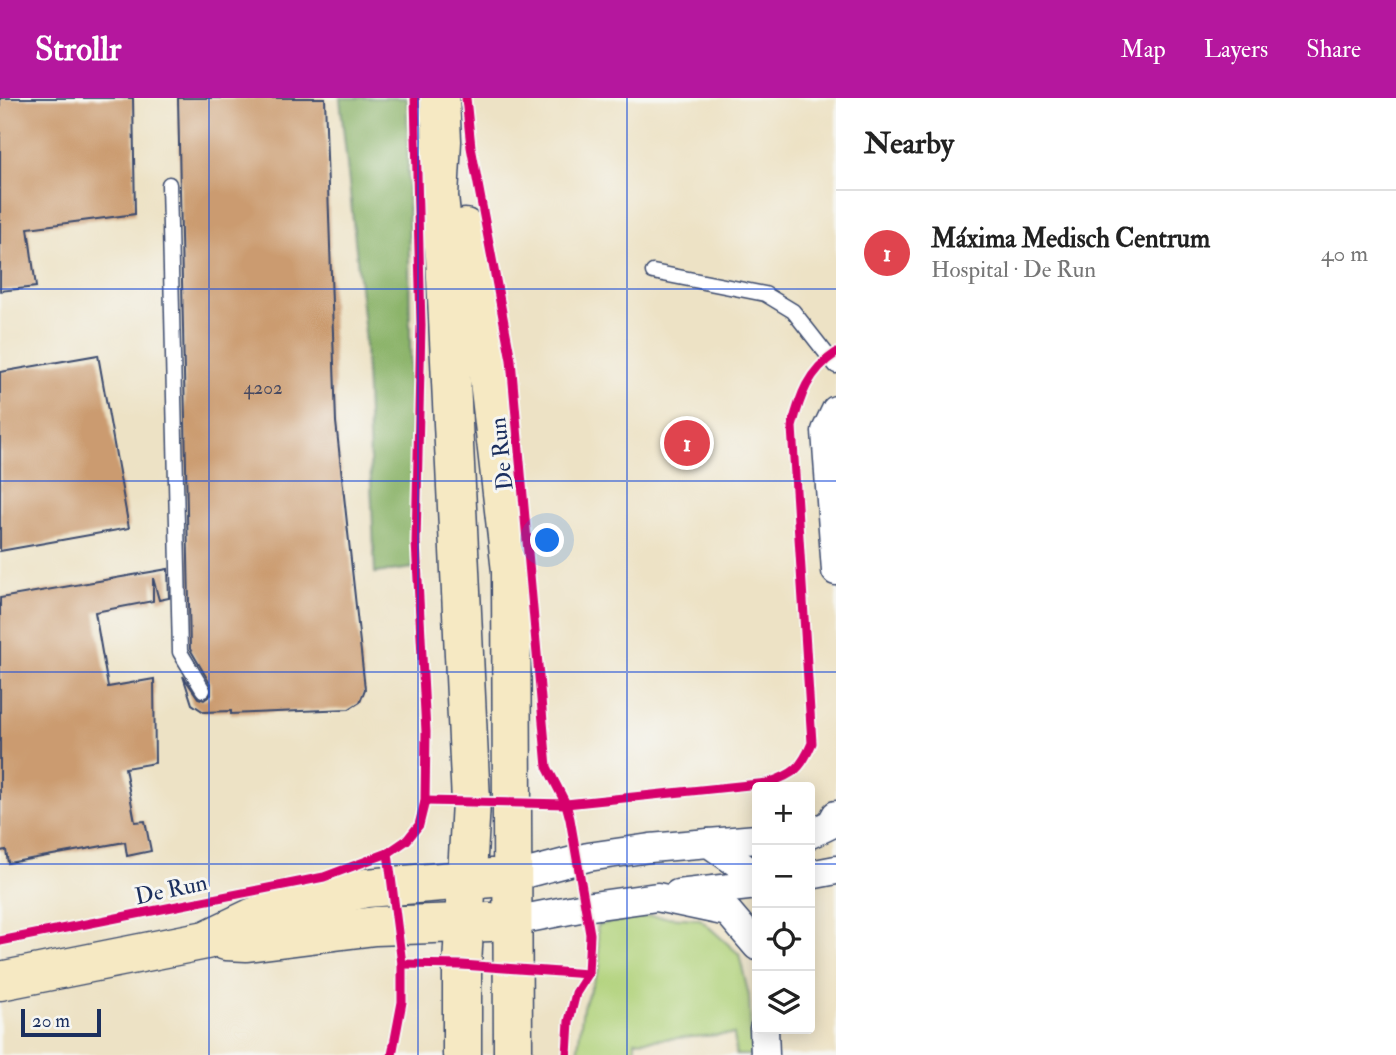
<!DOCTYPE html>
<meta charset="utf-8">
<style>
body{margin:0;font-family:"IM FELL Double Pica",serif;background:#f2f2f2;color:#222}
.controls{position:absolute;right:21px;bottom:21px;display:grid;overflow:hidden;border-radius:7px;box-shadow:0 4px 18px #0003}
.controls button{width:63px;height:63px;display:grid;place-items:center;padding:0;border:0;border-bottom:2px solid #e0e0e0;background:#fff;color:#222;font:35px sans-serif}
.scale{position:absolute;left:21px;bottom:18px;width:80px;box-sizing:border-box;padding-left:7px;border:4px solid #1b2f5e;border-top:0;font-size:19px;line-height:24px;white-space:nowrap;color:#1b2f5e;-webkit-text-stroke:5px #f6f6f2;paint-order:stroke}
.you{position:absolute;left:548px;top:443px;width:24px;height:24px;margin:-18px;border:5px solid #fff;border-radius:50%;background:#1a73e8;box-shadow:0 0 0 10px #1a73e833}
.badge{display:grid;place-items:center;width:46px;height:46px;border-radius:50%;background:#b5179e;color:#fff;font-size:23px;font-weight:700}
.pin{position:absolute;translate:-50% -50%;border:4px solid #fff;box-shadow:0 2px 7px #0006}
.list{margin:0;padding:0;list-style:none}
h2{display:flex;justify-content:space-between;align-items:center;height:91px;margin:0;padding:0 28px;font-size:30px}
h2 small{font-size:23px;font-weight:400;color:#767676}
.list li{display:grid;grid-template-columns:46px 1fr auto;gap:21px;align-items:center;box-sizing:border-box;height:126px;padding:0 28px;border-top:2px solid #e0e0e0}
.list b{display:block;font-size:26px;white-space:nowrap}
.list p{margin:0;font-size:23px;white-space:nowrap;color:#767676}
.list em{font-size:23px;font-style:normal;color:#767676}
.icon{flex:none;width:38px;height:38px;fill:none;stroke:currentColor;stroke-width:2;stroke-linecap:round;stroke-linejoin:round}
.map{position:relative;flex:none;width:836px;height:957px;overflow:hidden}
header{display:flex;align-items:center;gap:42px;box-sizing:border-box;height:98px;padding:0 35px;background:#b5179e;color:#fff}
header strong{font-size:33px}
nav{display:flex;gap:38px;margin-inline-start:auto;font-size:24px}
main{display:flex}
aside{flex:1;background:#fff}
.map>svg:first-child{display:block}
.green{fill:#b1d27a;stroke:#66806c;stroke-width:2}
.forest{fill:#8cb46a;stroke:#547264;stroke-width:2}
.building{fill:#cb9b6f}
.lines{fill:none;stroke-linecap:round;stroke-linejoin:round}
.lane-casing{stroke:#3a4a6d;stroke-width:17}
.street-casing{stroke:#3a4a6d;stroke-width:31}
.secondary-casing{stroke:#3a4a6d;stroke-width:41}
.lane{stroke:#fff;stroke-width:14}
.street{stroke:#fff;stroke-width:28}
.secondary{stroke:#f6e9c3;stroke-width:38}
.cycleway-casing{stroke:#f6f6f2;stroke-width:13}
.cycleway{stroke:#d6006c;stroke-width:9}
.grid{fill:none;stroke:#1d4ed8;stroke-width:2;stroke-opacity:0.55}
.labels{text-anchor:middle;stroke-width:6;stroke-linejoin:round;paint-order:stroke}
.number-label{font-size:19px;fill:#474a62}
.street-label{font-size:23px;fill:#1b2f5e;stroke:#f6f6f2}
</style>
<header>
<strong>Strollr</strong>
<nav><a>Map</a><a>Layers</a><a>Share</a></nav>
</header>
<main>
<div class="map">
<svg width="836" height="957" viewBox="0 0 836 957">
<rect width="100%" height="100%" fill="#f6f6f2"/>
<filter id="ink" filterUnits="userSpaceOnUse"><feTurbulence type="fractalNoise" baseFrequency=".0143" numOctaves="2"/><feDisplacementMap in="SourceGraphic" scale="14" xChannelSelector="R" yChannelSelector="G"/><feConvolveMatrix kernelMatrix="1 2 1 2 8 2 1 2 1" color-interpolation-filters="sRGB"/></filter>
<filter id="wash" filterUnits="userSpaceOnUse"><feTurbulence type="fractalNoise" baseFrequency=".00686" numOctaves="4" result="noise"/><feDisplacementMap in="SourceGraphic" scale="28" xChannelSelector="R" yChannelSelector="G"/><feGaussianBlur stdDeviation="1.57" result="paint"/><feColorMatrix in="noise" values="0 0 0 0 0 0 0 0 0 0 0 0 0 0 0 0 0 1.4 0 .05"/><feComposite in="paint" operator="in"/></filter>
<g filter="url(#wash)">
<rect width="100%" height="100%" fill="#ede2c5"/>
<polygon class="green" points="648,818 700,821 739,856 749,898 752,957 736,957 734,936 635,943 635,957 577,957 583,909 600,868 597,827"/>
<polygon class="forest" points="340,0 407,0 413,470 375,475 364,227"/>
<g id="blocks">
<g class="building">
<polygon points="0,0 133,0 135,116 28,130 36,189 0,193"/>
<polygon points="178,0 325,0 336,324 365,591 360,604 349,611 231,616 231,613 204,614 192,606 183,578 198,600 204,602 211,597 211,587 190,551"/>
<polygon points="98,257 129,430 0,453 0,274"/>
<polygon points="168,471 169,500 159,502 153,480 153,503 95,514 108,589 154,581 155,665 125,670 135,724 145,723 151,753 127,758 125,744 8,765 6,752 0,753 0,500"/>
</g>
</g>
</g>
<g filter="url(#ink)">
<use href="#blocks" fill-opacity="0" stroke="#3a4a6d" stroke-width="2"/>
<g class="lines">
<defs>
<g id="lane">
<polyline points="169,86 180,554 203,592"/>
<polyline points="653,174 765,196 793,213 836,268"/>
</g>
<g id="street">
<polyline points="836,312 826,333 836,473"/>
<polyline points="810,736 831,726 836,717"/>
<polyline points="709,745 757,741"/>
<polyline points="810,777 836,772"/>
<polyline points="512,779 588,759 650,750 709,745 743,769 757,783"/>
<polyline points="678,796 757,787"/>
<polyline points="513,823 585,809 657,799 728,814 757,848"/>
<polyline points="764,931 765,957"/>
</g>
<g id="secondary">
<polyline points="440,0 442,43 439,98 445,157 471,704 462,867 462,957"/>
<polyline points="465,130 489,282 511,473 513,957"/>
<polyline points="226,843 247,844 375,828 490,824"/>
<polyline points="0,883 206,842 254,819 281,810 366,790 492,780"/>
</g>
</defs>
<use href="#lane" class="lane-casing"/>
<use href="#street" class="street-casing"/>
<use href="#secondary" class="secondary-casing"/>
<use href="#lane" class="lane"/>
<use href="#street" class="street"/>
<use href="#secondary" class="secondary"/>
<defs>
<g id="cycleway">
<polyline points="466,0 471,49 511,262 547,669 566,706 570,721 590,836 588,876 576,895 569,923 567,957"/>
<path d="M425,703L566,706L768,685C794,676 801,671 812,645L792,329C800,298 808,273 836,255"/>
<polyline points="388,755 402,866 402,904 392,957"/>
<polyline points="0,843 324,779 388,755 407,742 419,727 425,703 426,634 416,444 421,227 415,0"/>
<polyline points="402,866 462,867 588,876"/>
</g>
</defs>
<use href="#cycleway" class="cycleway-casing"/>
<use href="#cycleway" class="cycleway"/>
</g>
</g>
<path class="grid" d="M209,0V957M418,0V957M627,0V957M0,191H836M0,383H836M0,574H836M0,766H757M810,766H836"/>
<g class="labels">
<g class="number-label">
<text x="263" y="296">4202</text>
</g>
<g class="street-label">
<text transform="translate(501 356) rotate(-96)" y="8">De Run</text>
<text transform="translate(171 791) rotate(-12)" y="8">De Run</text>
</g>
</g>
</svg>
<div class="controls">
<button>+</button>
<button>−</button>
<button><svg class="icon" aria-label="locate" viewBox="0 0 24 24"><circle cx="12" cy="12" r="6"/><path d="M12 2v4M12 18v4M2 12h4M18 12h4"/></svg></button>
<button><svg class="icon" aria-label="layers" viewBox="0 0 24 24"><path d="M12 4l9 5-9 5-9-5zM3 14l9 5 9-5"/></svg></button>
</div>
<div class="scale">20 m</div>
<div class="you"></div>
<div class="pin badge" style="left:687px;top:345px;background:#e0444e">1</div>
</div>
<aside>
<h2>Nearby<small></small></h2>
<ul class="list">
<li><span class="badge" style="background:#e0444e">1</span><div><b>Máxima Medisch Centrum</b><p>Hospital · De Run</p></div><em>40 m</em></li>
</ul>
</aside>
</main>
